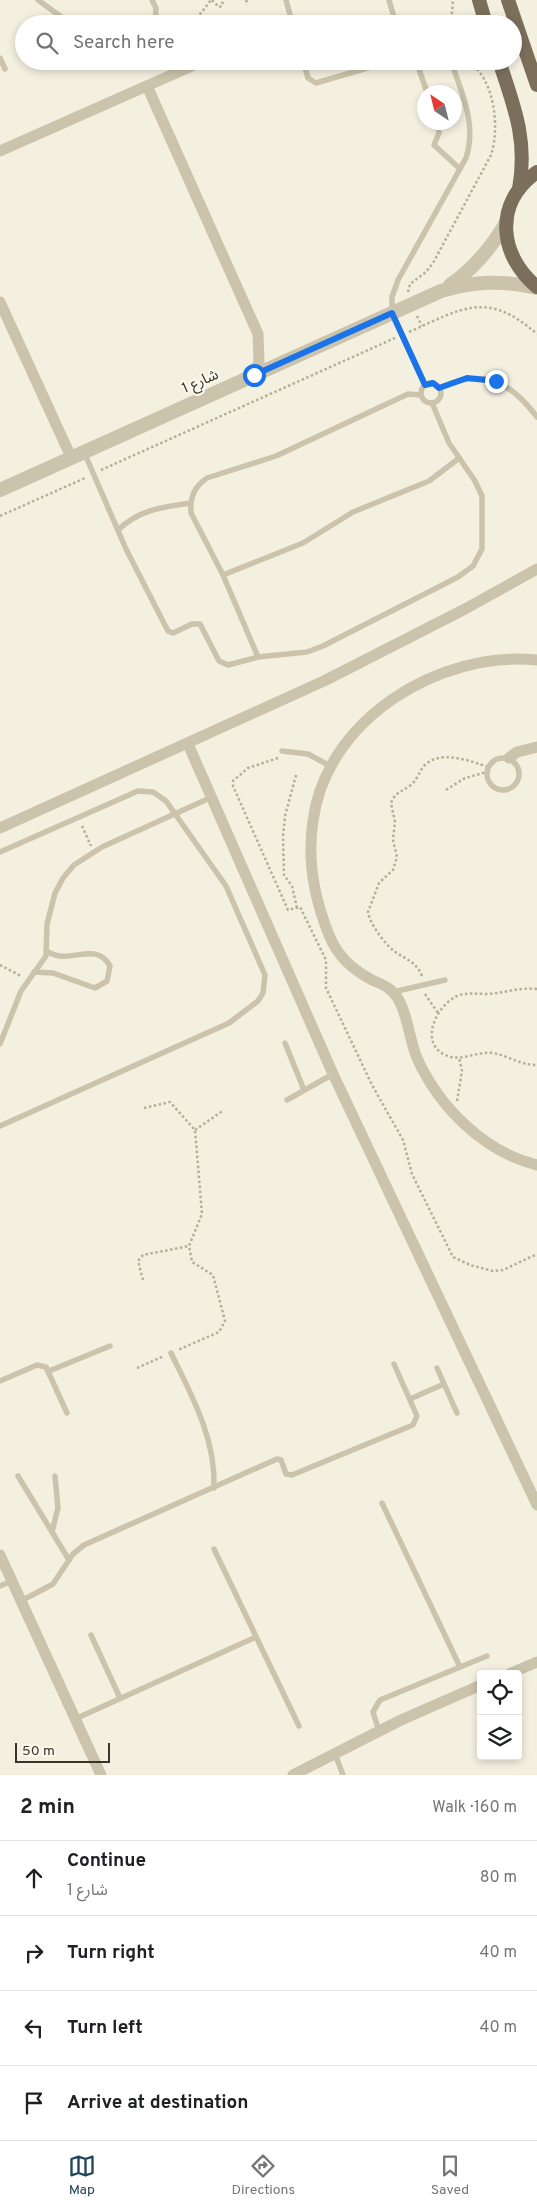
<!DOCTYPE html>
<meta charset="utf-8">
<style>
body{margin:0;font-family:Overpass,"Noto Sans Arabic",sans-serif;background:#f6f6f6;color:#202124}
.controls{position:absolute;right:15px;bottom:15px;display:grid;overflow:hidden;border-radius:5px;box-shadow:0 2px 8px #0003}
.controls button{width:45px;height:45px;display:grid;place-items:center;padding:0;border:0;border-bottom:1px solid #e0e0e0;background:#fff;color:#202124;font:25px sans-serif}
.compass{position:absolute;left:417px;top:85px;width:45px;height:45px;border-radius:50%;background:#fff;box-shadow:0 2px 8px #0003;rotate:325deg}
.scale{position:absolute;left:15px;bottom:12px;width:95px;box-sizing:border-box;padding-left:5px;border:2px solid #39332a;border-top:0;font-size:14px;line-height:18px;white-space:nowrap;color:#39332a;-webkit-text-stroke:4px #faf8ec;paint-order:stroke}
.stop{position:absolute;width:15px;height:15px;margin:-11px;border:4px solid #1a73e8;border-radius:50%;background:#fff}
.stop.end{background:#1a73e8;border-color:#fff;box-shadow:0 1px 5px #0008}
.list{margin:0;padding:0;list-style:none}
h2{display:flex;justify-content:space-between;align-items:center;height:65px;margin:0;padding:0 20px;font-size:21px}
h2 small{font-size:16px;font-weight:400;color:#757577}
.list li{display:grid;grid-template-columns:32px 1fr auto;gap:15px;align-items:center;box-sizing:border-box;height:75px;padding:0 20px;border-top:1px solid #e0e0e0}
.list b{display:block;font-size:19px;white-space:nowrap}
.list p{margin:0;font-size:16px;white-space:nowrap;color:#757577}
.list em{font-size:16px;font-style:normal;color:#757577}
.icon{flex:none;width:28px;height:28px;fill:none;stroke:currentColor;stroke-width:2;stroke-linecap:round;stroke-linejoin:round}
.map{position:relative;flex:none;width:537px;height:1775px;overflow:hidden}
.search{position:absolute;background:#fff;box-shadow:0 2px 8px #0003;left:15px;right:15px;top:15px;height:55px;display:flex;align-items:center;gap:12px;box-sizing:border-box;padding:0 18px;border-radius:28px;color:#757577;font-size:19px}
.sheet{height:365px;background:#fff}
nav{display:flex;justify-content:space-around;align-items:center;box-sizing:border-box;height:70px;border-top:1px solid #e0e0e0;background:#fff;font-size:14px;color:#757577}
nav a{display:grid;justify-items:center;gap:2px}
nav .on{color:#20455a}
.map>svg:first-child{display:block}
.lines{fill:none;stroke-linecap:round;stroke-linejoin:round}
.path{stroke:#b7ae95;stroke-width:2.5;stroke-dasharray:2.5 2.5;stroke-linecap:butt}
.service{stroke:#cbc3ab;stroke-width:5.5}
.minor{stroke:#cbc3ab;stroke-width:11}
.tertiary{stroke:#cbc3ab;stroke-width:14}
.primary{stroke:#7b6f5c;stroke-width:14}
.route{stroke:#1a73e8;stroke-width:6}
.labels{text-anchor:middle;stroke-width:4.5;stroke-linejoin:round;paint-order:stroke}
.street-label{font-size:15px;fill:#39332a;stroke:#faf8ec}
</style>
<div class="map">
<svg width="537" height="1775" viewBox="0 0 537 1775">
<rect width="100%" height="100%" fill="#f3f0e0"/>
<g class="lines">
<g class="path">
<polyline points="212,0 219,7 222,6 223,0"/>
<polyline points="246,0 248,5"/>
<polyline points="188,24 201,13 211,0"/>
<polyline points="451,24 453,0"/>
<path d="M408,292L410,284L426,272L433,263L491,155C500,128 495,77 467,61"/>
<polyline points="417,316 422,326"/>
<path d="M409,332C463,308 487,290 537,334"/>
<polyline points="101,470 395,338"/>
<polyline points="0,516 85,478"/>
<polyline points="278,758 248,768 233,781 233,786 288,910 300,907 326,960 326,988 372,1085 403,1140 412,1174 453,1257 470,1265 493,1271 503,1270 537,1254"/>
<polyline points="296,775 285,816 283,836 284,875 292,886 297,908"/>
<polyline points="446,790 465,778 487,772"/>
<polyline points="82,826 91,846"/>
<polyline points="0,965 21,976"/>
<path d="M422,976C416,961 406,960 394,951C384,943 370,924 368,912L379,883L393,870L397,857L393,840L395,822L391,803C395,792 402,792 411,785C417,780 419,772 424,766C439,749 471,761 488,767"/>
<path d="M537,989C519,987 505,993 488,994C477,994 467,992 457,996C434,1007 417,1048 451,1057C464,1060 479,1051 493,1053C509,1056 520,1065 537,1065"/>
<polyline points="425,994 438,1013"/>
<polyline points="457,1101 462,1071 459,1057"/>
<polyline points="144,1108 170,1102 195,1130 202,1214 189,1246 192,1262 213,1275 225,1321 219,1332 178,1350"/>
<polyline points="195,1130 224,1110"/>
<polyline points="143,1280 138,1261 143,1255 189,1246"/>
<polyline points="137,1368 164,1356"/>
</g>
<g class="service">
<polyline points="38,0 71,24"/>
<polyline points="152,0 156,8 155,24"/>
<polyline points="286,0 292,22"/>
<polyline points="389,0 396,24"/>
<polyline points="0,58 5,69"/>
<polyline points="303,61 308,78 316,83 391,61"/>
<polyline points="416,61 427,92"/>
<polyline points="438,122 439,133 434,145 460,169"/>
<circle cx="431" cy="393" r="10"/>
<path d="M425,385L392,313V297L398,280L466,158C477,124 462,94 451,61"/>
<path d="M439,388C483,368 509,380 537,417"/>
<polyline points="84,452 126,549 168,631 173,633 192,624 200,624 219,661 228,665 258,657 307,652 323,646 458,577 473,566 482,549 482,496 475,481 449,443 432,403"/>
<path d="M118,530C139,510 162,507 190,503"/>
<polyline points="223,575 303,543 353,512 429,481 458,459"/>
<path d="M258,657L223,575L191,513C190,497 194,487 207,478L276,456L408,394L421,395"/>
<polyline points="282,751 308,754 332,767"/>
<circle cx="503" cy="774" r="16"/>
<polyline points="0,852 138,791 153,792 166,801 226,886 265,975 263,993 258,1001 229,1023 0,1126"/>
<path d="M34,972L53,973L95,988L107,981L110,966C95,939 69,967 47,951"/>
<polyline points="393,992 445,980"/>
<polyline points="285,1043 304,1090"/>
<polyline points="0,1044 21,991 46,956 47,924 55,893 63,878 74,865 102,847 212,797"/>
<polyline points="287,1100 333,1074"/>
<path d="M171,1353C192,1396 216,1439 214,1488"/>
<polyline points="437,1368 457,1413"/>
<polyline points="49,1371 110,1346"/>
<polyline points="0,1381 37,1365 46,1367 67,1413"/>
<polyline points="410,1399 444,1384"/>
<polyline points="18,1476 69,1560"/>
<polyline points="382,1503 460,1667"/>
<polyline points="52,1532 58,1508 55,1476"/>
<polyline points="214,1549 299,1726"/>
<polyline points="0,1586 12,1581"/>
<polyline points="21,1601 53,1584 73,1554 84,1545 277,1459 281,1460 286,1474 292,1475 413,1425 417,1416 394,1364"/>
<polyline points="91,1635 120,1698"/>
<polyline points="75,1719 256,1637"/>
<polyline points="379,1731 373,1712 380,1700 487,1656"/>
<polyline points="335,1754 343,1775"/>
</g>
<g class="minor">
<polyline points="288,24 292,22"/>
<polyline points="147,86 258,334 259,362 254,375"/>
<polyline points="0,151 203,61"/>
<polyline points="0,302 71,457"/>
<path d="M537,660C440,650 326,719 313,821C307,859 315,900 329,935C338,957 352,969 372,980C382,984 391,988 397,997C408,1014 409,1039 417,1058C439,1107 484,1152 537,1165"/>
<polyline points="188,744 333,1074 537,1505"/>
<polyline points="509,758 517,752 537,747"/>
<polyline points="0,828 326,680 465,609 537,569"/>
<polyline points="0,1555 101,1775"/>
<polyline points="509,1674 537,1662"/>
<polyline points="293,1775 401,1720 481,1685"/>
</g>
<g class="tertiary">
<path d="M450,285C475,268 492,247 507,221"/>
<path d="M0,490L441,291C475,281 503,280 537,288"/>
</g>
<g class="primary">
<polyline points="479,0 486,24"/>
<polyline points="508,0 537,85"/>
<path d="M499,61C514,106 528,140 519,189"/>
<path d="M537,172C493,203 499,256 537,287"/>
</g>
</g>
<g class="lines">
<polyline class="route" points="254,375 392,313 425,385 433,383 439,388 467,378 496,381"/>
</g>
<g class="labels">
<g class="street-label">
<text transform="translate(200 381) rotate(-24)" y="5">شارع 1</text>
</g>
</g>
</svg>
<div class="controls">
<button><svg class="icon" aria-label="locate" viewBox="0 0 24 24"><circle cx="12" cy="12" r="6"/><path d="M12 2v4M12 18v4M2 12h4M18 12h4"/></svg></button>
<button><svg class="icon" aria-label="layers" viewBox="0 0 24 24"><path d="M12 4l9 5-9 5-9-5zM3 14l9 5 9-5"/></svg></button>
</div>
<svg class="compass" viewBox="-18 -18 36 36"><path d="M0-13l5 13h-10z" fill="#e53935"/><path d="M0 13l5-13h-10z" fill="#757577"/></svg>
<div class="scale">50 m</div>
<div class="stop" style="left:254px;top:375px"></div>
<div class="stop end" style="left:496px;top:381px"></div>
<div class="search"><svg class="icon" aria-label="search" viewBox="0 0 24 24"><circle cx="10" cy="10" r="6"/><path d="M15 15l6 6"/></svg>Search here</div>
</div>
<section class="sheet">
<h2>2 min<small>Walk · 160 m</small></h2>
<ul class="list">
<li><svg class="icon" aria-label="ahead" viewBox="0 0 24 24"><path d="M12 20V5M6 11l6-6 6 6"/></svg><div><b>Continue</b><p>شارع 1</p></div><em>80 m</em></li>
<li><svg class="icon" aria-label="right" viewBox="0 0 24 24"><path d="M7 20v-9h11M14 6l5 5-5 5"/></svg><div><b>Turn right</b></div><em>40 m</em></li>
<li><svg class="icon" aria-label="left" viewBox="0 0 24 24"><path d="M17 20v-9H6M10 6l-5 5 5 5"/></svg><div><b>Turn left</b></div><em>40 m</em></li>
<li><svg class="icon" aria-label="arrive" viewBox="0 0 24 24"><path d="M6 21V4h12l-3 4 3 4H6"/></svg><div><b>Arrive at destination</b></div></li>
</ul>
</section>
<nav>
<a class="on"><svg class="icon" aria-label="map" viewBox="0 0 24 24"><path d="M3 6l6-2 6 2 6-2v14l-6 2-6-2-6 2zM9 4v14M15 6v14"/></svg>Map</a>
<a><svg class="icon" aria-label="directions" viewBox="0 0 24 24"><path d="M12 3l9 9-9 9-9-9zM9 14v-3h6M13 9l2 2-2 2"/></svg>Directions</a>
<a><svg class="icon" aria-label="saved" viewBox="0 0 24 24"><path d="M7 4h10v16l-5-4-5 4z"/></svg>Saved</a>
</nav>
